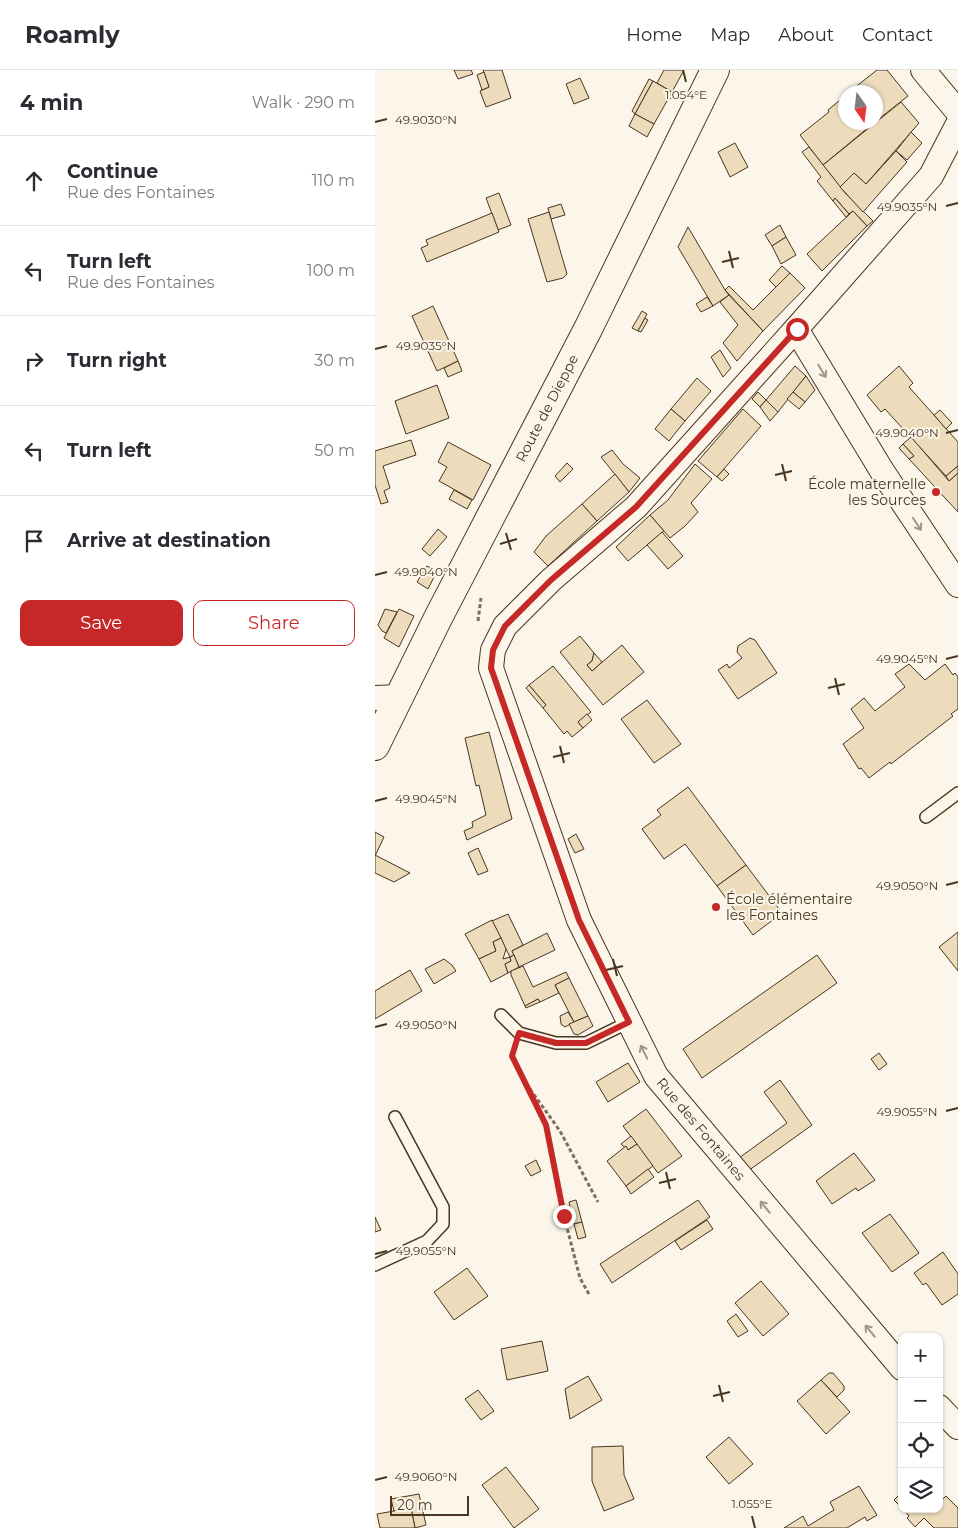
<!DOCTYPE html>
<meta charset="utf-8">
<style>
body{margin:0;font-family:Montserrat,sans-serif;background:#f2f2f3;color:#2b2b33}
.controls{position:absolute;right:15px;bottom:15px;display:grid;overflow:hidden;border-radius:10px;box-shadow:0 1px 4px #0004}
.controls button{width:45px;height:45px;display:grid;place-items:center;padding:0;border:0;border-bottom:1px solid #e1e1e2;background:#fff;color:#2b2b33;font:25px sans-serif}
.compass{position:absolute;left:463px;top:15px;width:45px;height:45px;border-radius:50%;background:#fff;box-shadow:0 1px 4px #0004;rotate:166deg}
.scale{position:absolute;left:15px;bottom:12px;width:79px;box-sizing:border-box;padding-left:5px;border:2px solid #4a3520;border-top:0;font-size:14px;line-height:18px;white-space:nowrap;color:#4a3520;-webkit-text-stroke:4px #fbf6e9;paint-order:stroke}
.stop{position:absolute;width:15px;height:15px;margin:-11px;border:4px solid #c62828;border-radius:50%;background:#fff}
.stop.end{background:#c62828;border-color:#fff;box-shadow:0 1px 5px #0008}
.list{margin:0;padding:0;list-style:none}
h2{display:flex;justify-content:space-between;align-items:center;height:65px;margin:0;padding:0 20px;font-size:21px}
h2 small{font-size:16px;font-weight:400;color:#7c7c81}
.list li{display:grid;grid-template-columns:32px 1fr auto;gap:15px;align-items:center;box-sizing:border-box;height:90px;padding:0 20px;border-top:1px solid #e1e1e2}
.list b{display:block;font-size:19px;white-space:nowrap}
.list p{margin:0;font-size:16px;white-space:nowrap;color:#7c7c81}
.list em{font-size:16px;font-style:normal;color:#7c7c81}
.actions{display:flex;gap:10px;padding:15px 20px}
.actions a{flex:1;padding:11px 0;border:1px solid #c62828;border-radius:10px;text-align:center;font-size:18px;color:#c62828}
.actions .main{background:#c62828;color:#fff}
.icon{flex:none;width:28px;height:28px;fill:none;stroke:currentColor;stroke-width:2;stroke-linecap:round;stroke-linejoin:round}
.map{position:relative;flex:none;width:583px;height:1458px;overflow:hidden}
header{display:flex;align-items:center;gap:30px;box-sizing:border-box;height:70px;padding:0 25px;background:#fff;border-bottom:1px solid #e1e1e2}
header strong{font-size:24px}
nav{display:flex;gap:28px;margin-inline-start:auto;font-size:18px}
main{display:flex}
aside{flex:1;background:#fff}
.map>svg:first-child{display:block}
.building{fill:#ecdcbc;stroke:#4a3520}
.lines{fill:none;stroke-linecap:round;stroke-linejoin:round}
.service-casing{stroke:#4a3520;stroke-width:14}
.minor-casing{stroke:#4a3520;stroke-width:26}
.primary-casing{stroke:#4a3520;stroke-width:30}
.path{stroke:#7f6f5c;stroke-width:3;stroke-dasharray:4 2.5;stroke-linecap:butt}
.service{stroke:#fbf6e9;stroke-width:11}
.minor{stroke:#fbf6e9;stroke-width:24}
.primary{stroke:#fbf6e9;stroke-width:28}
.oneway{stroke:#a29684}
.route{stroke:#c62828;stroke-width:6}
.ticks{fill:none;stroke:#4a3520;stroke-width:2}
.poi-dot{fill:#c62828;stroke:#fbf6e9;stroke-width:2}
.labels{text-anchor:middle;stroke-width:4;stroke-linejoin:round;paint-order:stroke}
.street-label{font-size:14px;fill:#4a3520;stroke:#fbf6e9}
.poi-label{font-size:14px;fill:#4a3520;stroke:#fbf6e9;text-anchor:end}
.ticks-label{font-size:12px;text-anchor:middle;fill:#4a3520;stroke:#fbf6e9;stroke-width:4;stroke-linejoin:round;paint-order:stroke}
</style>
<header>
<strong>Roamly</strong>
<nav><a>Home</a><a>Map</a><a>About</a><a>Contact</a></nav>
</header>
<main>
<aside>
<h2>4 min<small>Walk · 290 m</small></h2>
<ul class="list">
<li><svg class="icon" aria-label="ahead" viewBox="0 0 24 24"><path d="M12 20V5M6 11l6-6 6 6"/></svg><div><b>Continue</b><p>Rue des Fontaines</p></div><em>110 m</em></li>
<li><svg class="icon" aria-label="left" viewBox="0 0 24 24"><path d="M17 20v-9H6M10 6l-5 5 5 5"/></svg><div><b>Turn left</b><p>Rue des Fontaines</p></div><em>100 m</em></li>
<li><svg class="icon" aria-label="right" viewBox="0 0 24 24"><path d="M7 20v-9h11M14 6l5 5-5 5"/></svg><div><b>Turn right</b></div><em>30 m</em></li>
<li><svg class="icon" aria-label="left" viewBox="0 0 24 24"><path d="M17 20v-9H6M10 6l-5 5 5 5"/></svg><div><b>Turn left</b></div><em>50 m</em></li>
<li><svg class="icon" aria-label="arrive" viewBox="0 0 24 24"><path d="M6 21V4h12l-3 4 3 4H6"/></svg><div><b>Arrive at destination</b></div></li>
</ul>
<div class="actions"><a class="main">Save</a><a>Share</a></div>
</aside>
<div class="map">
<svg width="583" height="1458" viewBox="0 0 583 1458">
<rect width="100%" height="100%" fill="#fbf6e9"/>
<g class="building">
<polygon points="79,0 96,0 98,4 83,9"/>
<polygon points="108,0 127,0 136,28 111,37 105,21 114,17"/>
<polygon points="289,0 309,0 297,22 282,13"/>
<polygon points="502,0 512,0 533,26 500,52 500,22 474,22"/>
<polygon points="109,2 114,17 107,20 102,5"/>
<polygon points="205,8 214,28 199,34 191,14"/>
<polygon points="274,9 278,11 260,44 257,41"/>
<polygon points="278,11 297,22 279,54 260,44"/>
<polygon points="470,26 470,52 500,52 448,95 425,65 454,42 453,40"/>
<polygon points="526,32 544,53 491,114 479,103 465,117 448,95"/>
<polygon points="260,44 279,54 272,67 254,56"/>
<polygon points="536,62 547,73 532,90 521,81"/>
<polygon points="360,73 373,97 355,107 343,82"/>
<polygon points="434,77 471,124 498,151 492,156 478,141 474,144 460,128 458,131 442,111 446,107 427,82"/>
<polygon points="521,81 532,92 488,142 465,117 479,103 491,114"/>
<polygon points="124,123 136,155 123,160 111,128"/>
<polygon points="460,128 474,144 471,147 458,131"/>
<polygon points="186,134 190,145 176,149 173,138"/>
<polygon points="478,141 492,156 447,201 432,184"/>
<polygon points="174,142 192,204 188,208 172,212 153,149"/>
<polygon points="117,143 124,162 52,192 46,178 53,175 51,170"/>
<polygon points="405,155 411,167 397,176 390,165"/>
<polygon points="313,157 350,220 354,225 338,236 303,177"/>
<polygon points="411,167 421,185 406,194 397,176"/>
<polygon points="407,196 415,203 401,217 394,210"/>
<polygon points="415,203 430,218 388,261 350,220 354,216 378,240"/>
<polygon points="354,225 388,261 362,291 348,273 363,255 345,232"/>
<polygon points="332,227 338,236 326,242 321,234"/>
<polygon points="58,236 83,291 62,301 37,246"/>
<polygon points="267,241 272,244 263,261 257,258"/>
<polygon points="270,248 273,250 266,262 263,261"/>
<polygon points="345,280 356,298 348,307 336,287"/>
<polygon points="83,291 87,301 73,307 69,298"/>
<polygon points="420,296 431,306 403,342 391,330"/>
<polygon points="524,296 538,313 534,317 583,372 583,396 571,406 510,339 506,342 492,325"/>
<polygon points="431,306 440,320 430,332 418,322"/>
<polygon points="322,308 336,321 310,351 296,339"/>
<polygon points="62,315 74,348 31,364 20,331"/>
<polygon points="383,322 391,330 385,337 377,329"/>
<polygon points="418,322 430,332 424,339 412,329"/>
<polygon points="391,330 403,342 395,351 385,337"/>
<polygon points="296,339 310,351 294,371 280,359"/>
<polygon points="368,339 386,356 342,407 323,391"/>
<polygon points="565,340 577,353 571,359 559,345"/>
<polygon points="536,367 574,411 583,403 583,442 534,389 539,386 528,374"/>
<polygon points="36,370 41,385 8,396 15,418 9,421 13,432 6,434 0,415 0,381"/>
<polygon points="73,372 116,395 98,430 64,411 72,397 63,392"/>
<polygon points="528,374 539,386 534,389 524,378"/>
<polygon points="237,380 248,394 265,408 254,422 226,387"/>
<polygon points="192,393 198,399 185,412 180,406"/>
<polygon points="320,394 337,409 316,433 323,442 310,456 295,468 275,445 293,430"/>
<polygon points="583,396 583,403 574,411 571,406"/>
<polygon points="349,399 354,404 347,411 342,407"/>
<polygon points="240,404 254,422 222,451 207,434"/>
<polygon points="79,420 97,430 92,439 74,429"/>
<polygon points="207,434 222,451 173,496 159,482 171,466"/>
<polygon points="275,445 289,461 253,491 241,477"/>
<polygon points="63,459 72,467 55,486 47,479"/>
<polygon points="287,462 308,486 293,499 272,475"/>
<polygon points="52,496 62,501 53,519 42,512"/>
<polygon points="10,539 22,542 11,563 7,561 3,555"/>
<polygon points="24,539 39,546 24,577 9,568"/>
<polygon points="205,566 219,583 217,591 212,595 217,601 247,575 269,602 228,635 185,582"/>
<polygon points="375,568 380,570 402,603 363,629 343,600 352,594 354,598 367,588 362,582 363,576"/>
<polygon points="219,583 227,592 217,601 212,595 217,591"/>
<polygon points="534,594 550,610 570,594 578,605 580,603 583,607 583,639 576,644 578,646 516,694 515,692 494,708 486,698 484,699 468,674 489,658 476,639 489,628 500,641 530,617 520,604"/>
<polygon points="178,596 216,642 203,652 208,658 197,667 192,661 189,664 168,638 171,635 154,615"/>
<polygon points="154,615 171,635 168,638 151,618"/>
<polygon points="272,630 306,674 279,693 246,649"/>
<polygon points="212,644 217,650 208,658 203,652"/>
<polygon points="114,662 137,749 92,770 89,761 98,757 97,752 111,745 104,715 101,716 90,668"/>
<polygon points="313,717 371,795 342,816 310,774 289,789 267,759 286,745 282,740"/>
<polygon points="0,762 9,767 0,786"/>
<polygon points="201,764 209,779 200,783 193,769"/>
<polygon points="103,778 113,801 103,805 93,783"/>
<polygon points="0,785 35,803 19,812 0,803"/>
<polygon points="371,795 407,843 378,865 342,816"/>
<polygon points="133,844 148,875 137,881 139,885 135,887 117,851"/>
<polygon points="117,850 126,868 118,872 121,881 104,889 90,864"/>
<polygon points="583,862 583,901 564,877"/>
<polygon points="172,863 180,880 144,897 137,881"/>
<polygon points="126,868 131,879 128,889 135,887 136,891 130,894 133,903 116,912 104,889 121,881 118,872"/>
<polygon points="139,885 144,897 133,903 130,894 136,891 135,887"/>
<polygon points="442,885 462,913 327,1008 308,979"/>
<polygon points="69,889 77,895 81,901 59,914 50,899"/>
<polygon points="148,896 158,917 191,902 194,908 180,915 184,923 165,932 163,929 150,936 136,905 136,901"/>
<polygon points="35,900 47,921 0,949 0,921"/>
<polygon points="194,908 213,946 199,952 180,915"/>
<polygon points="163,929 165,932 151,938 150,936"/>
<polygon points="193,942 199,952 190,957 186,954 185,946"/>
<polygon points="213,946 218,956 203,965 199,964 194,954"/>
<polygon points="504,983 512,994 504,1000 496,989"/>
<polygon points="253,993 265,1012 233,1032 221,1012"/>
<polygon points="405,1010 437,1055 373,1101 364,1088 412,1053 389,1022"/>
<polygon points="271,1039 307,1086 283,1103 248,1056"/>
<polygon points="256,1066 262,1074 253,1080 246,1074"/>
<polygon points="262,1074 278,1096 251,1116 232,1091 251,1076 253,1080"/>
<polygon points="479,1083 500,1110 483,1121 481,1118 457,1134 441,1111"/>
<polygon points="161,1090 166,1101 156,1106 150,1096"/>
<polygon points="273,1099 279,1107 256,1124 251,1116"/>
<polygon points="201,1130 207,1152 199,1154 194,1132"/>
<polygon points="323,1130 335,1147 237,1213 225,1194"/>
<polygon points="515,1144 544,1183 517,1202 487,1163"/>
<polygon points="0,1147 6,1160 0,1162"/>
<polygon points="332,1150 338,1159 306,1180 300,1171"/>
<polygon points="207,1152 211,1167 203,1169 199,1154"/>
<polygon points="568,1182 583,1204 583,1224 567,1235 551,1213 548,1215 539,1203"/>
<polygon points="92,1198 113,1226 79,1250 59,1222"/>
<polygon points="386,1211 414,1244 388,1266 360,1233"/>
<polygon points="361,1244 373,1261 363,1267 352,1251"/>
<polygon points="167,1271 173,1301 132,1310 126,1279"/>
<polygon points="454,1303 458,1303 469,1316 469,1320 462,1327 446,1310"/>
<polygon points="213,1306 227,1330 195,1349 190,1319"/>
<polygon points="446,1310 475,1342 451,1364 422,1331"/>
<polygon points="103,1320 119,1341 106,1350 90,1329"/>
<polygon points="354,1367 378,1394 354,1414 331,1387"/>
<polygon points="248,1376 249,1405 259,1429 229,1441 217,1411 217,1377"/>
<polygon points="131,1397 164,1439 139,1458 107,1415"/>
<polygon points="484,1416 502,1445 492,1451 490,1447 472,1458 409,1458 428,1446 433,1456 459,1440 455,1432"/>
<polygon points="527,1422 527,1438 519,1430"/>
<polygon points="44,1424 51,1455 40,1458 36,1438 19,1441 16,1429"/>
<polygon points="571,1426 583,1438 583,1458 559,1458 549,1448 540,1457 532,1448 534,1446 528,1439 564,1439 564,1431 565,1432"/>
<polygon points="36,1438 40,1458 5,1458 2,1444"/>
</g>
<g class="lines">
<defs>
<g id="service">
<polyline points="551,747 583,723"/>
<polyline points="126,945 144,963 181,973 211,973 254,952"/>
<polyline points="0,1195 52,1171 68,1154 68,1137 20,1047"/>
</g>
<g id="minor">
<polyline points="548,0 583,42"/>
<polyline points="421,259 507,401 583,515"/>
<polyline points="0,628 24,627"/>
<polyline points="527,1298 281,1006 204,850 116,598 118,580 130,556 176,510 261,437 421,259 556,106 583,54"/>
<polyline points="564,1337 583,1357"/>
</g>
<g id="primary">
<path id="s1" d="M0,676L63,548L213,259L340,0"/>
</g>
</defs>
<use href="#service" class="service-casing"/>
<use href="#minor" class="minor-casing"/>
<use href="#primary" class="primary-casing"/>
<g class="path">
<polyline points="103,551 106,528"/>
<polyline points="139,981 137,986 171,1055 189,1146 205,1208 215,1226"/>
<polyline points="155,1019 185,1061 223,1132"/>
</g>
<use href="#service" class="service"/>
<use href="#minor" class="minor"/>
<use href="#primary" class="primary"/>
</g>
<defs><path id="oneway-shaft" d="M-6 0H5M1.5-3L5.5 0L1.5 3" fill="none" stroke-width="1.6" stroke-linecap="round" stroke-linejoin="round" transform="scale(1.25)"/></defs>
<g class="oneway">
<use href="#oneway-shaft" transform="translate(447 301) rotate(59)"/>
<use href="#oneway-shaft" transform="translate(542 454) rotate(56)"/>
<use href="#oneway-shaft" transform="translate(269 982) rotate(-116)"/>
<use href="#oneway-shaft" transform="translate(390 1137) rotate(-130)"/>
<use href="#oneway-shaft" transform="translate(495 1261) rotate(-130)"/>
</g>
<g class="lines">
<polyline class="route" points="189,1146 171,1055 137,986 144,963 181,973 211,973 254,952 204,850 116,598 118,580 130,556 176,510 261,437 422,259"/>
</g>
<path class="ticks" d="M308,0L311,12M0,52L12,49M571,136L583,133M354,181L358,198M347,192L364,188M0,279L12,276M571,363L583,360M407,394L411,411M400,405L417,401M131,463L136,480M125,474L142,469M0,505L12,502M571,589L583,586M460,608L464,625M453,618L470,614M185,676L189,693M178,687L195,683M0,731L12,728M571,815L583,812M238,889L242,906M231,900L248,896M0,957L12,954M571,1041L583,1038M291,1102L295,1119M284,1113L301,1109M0,1184L12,1181M344,1315L348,1332M338,1326L355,1322M0,1410L12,1407M377,1446L380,1458"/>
<g class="poi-dot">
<circle cx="561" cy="422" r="5"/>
<circle cx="341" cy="837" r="5"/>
</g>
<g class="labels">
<g class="street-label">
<text dy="5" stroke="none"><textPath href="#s1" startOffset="379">Route de Dieppe</textPath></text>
<text transform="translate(326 1059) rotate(50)" y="5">Rue des Fontaines</text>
</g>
<g class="poi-label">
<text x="551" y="419">École maternelle<tspan x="551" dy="16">les Sources</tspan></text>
<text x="351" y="834" text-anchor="start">École élémentaire<tspan x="351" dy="16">les Fontaines</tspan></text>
</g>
</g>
<g class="ticks-label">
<text x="311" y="29">1.054°E</text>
<text x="51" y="54">49.9030°N</text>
<text x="532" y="141">49.9035°N</text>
<text x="51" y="280">49.9035°N</text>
<text x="532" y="367">49.9040°N</text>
<text x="51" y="506">49.9040°N</text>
<text x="532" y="593">49.9045°N</text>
<text x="51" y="733">49.9045°N</text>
<text x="532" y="820">49.9050°N</text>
<text x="51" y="959">49.9050°N</text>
<text x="532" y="1046">49.9055°N</text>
<text x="51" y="1185">49.9055°N</text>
<text x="51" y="1411">49.9060°N</text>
<text x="377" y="1438">1.055°E</text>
</g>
</svg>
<div class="controls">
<button>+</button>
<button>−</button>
<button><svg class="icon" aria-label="locate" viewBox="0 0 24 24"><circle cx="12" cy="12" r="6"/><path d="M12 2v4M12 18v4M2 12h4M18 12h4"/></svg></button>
<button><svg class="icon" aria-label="layers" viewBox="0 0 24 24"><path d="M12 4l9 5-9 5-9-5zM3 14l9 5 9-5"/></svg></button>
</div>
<svg class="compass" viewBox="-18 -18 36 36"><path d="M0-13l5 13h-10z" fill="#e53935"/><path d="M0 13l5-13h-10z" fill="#7c7c81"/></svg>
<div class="scale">20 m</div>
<div class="stop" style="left:422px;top:259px"></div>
<div class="stop end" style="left:189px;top:1146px"></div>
</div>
</main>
